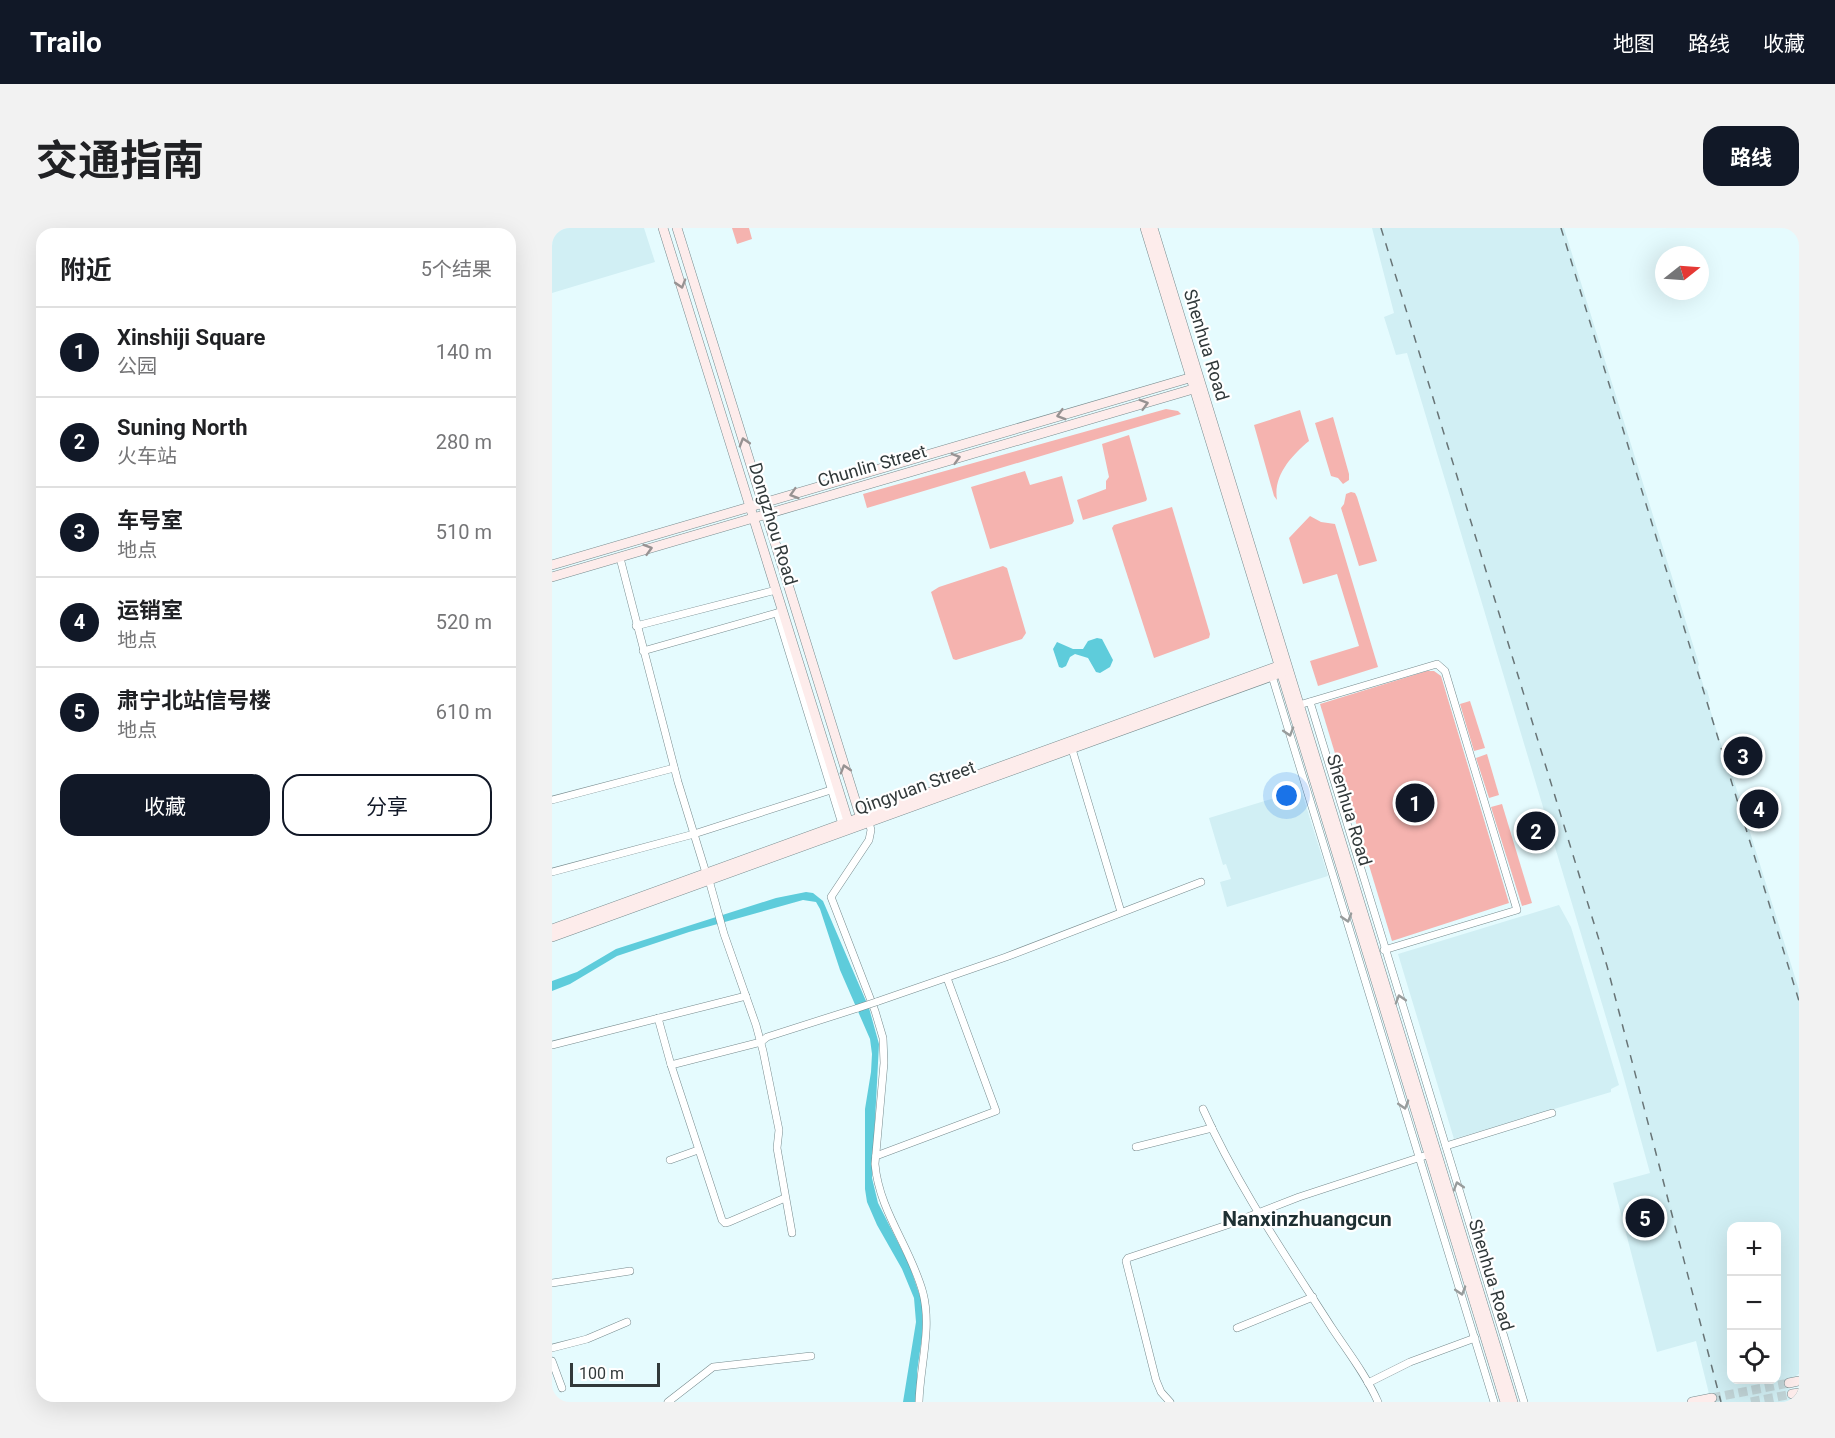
<!DOCTYPE html>
<html lang="zh">
<meta charset="utf-8">
<style>
body{margin:0;font-family:Roboto,"Noto Sans SC",sans-serif;background:#f2f2f2;color:#202124}
.controls{position:absolute;right:18px;bottom:18px;display:grid;overflow:hidden;border-radius:12px;box-shadow:0 6px 24px #0002}
.controls button{width:54px;height:54px;display:grid;place-items:center;padding:0;border:0;border-bottom:2px solid #e0e0e0;background:#fff;color:#202124;font:30px sans-serif}
.compass{position:absolute;left:1103px;top:18px;width:54px;height:54px;border-radius:50%;background:#fff;box-shadow:0 6px 24px #0002;rotate:73deg}
.scale{position:absolute;left:18px;bottom:15px;width:90px;box-sizing:border-box;padding-left:6px;border:3px solid #31393a;border-top:0;font-size:16px;line-height:21px;white-space:nowrap;color:#31393a;-webkit-text-stroke:4px #fff;paint-order:stroke}
.you{position:absolute;left:735px;top:568px;width:21px;height:21px;margin:-15px;border:4px solid #fff;border-radius:50%;background:#1a73e8;box-shadow:0 0 0 9px #1a73e833}
.badge{display:grid;place-items:center;width:39px;height:39px;border-radius:50%;background:#111827;color:#fff;font-size:20px;font-weight:700}
.pin{position:absolute;translate:-50% -50%;border:3px solid #fff;box-shadow:0 2px 6px #0006}
.list{margin:0;padding:0;list-style:none}
h2{display:flex;justify-content:space-between;align-items:center;height:78px;margin:0;padding:0 24px;font-size:26px}
h2 small{font-size:20px;font-weight:400;color:#757577}
.list li{display:grid;grid-template-columns:39px 1fr auto;gap:18px;align-items:center;box-sizing:border-box;height:90px;padding:0 24px;border-top:2px solid #e0e0e0}
.list b{display:block;font-size:22px;white-space:nowrap}
.list p{margin:0;font-size:20px;white-space:nowrap;color:#757577}
.list em{font-size:20px;font-style:normal;color:#757577}
.actions{display:flex;gap:12px;padding:18px 24px}
.actions a{flex:1;padding:14px 0;border:2px solid #111827;border-radius:18px;text-align:center;font-size:21px;color:#111827}
.actions .main{background:#111827;color:#fff}
.icon{flex:none;width:33px;height:33px;fill:none;stroke:currentColor;stroke-width:2;stroke-linecap:round;stroke-linejoin:round}
.map{position:relative;flex:none;width:1247px;height:1174px;overflow:hidden;border-radius:18px}
header{display:flex;align-items:center;gap:36px;box-sizing:border-box;height:84px;padding:0 30px;background:#111827;color:#fff}
header strong{font-size:28px}
nav{display:flex;gap:33px;margin-inline-start:auto;font-size:21px}
.intro{display:flex;align-items:center;justify-content:space-between;box-sizing:border-box;height:144px;padding:0 36px}
h1{margin:0;font-size:42px}
.button{padding:15px 27px;border-radius:18px;background:#111827;color:#fff;font-size:21px;font-weight:700}
main{display:flex;gap:36px;padding:0 36px}
aside{flex:1;background:#fff;border-radius:18px;box-shadow:0 6px 24px #0002}
.map>svg:first-child{display:block}
.built{fill:#d1eff4;fill-rule:evenodd}
.green{fill:#f5b3af}
.water{fill:#5eccdb}
.lines{fill:none;stroke-linecap:round;stroke-linejoin:round}
.secondary-tunnel{stroke:#c1d4d7;stroke-width:9;stroke-dasharray:9 4.5;stroke-linecap:butt}
.street-casing{stroke:#778b8e;stroke-width:8}
.secondary-casing{stroke:#778b8e;stroke-width:10}
.street{stroke:#fff;stroke-width:7}
.secondary{stroke:#fdeceb;stroke-width:9}
.rail{stroke:#687476;stroke-width:1.5;stroke-dasharray:8 8;stroke-linecap:butt}
.street-bridge-casing{stroke:#778b8e;stroke-width:8;stroke-linecap:butt}
.street-bridge{stroke:#fff;stroke-width:7}
.oneway{stroke:#979292}
.oneway2{stroke:#989c9c}
.labels{text-anchor:middle;stroke-width:4.5;stroke-linejoin:round;paint-order:stroke}
.street-label{font-size:18px;fill:#31393a;stroke:#fff}
.quarter-label{font-size:21px;font-weight:bold;fill:#1f3033;stroke:#fff}
</style>
<header>
<strong>Trailo</strong>
<nav><a>地图</a><a>路线</a><a>收藏</a></nav>
</header>
<div class="intro"><h1>交通指南</h1><a class="button">路线</a></div>
<main>
<aside>
<h2>附近<small>5个结果</small></h2>
<ul class="list">
<li><span class="badge">1</span><div><b>Xinshiji Square</b><p>公园</p></div><em>140 m</em></li>
<li><span class="badge">2</span><div><b>Suning North</b><p>火车站</p></div><em>280 m</em></li>
<li><span class="badge">3</span><div><b>车号室</b><p>地点</p></div><em>510 m</em></li>
<li><span class="badge">4</span><div><b>运销室</b><p>地点</p></div><em>520 m</em></li>
<li><span class="badge">5</span><div><b>肃宁北站信号楼</b><p>地点</p></div><em>610 m</em></li>
</ul>
<div class="actions"><a class="main">收藏</a><a>分享</a></div>
</aside>
<div class="map">
<svg width="1247" height="1174" viewBox="0 0 1247 1174">
<rect width="100%" height="100%" fill="#e5fbfe"/>
<g class="built">
<polygon points="0,0 92,0 103,34 0,65"/>
<path d="M820,0H1012L1147,436L1146,439L1152,460L1155,462L1158,473L1156,475L1172,526L1174,527L1247,762V1146L1236,1152L1241,1174H1159L1144,1113L1105,1124L1061,955L1098,945L1068,836L855,125L844,127L832,89L842,85ZM1180,998H1224V1152H1180Z"/>
<polygon points="749,562 776,648 675,679 668,654 679,651 674,636 671,637 657,590"/>
<polygon points="1007,677 1019,699 1067,857 1059,861 1059,864 902,911 846,726"/>
</g>
<g class="green">
<polygon points="180,0 197,0 200,11 185,16"/>
<polygon points="614,181 626,183 629,186 315,280 311,266"/>
<path d="M748,182L757,213C739,228 721,248 725,272L722,268L702,197Z"/>
<polygon points="781,189 797,246 797,252 791,256 786,250 779,248 763,195"/>
<polygon points="577,207 595,271 594,273 531,292 525,272 554,261 554,253 557,249 550,216"/>
<polygon points="473,243 478,257 510,248 522,293 520,296 438,321 419,259"/>
<polygon points="799,264 803,265 805,269 825,333 807,338 789,280 792,276 794,266"/>
<polygon points="620,279 658,406 657,410 602,430 560,300 562,297"/>
<polygon points="758,288 769,294 783,296 826,439 766,458 758,433 807,418 785,346 751,356 737,310"/>
<polygon points="451,338 455,340 474,405 470,411 404,432 401,431 379,364 387,359"/>
<polygon points="875,443 882,443 889,448 957,675 840,713 768,476"/>
<polygon points="918,473 933,520 922,523 908,476"/>
<polygon points="935,526 947,567 937,570 924,530"/>
<polygon points="950,576 980,675 970,678 939,579"/>
</g>
<g class="water">
<polygon points="545,410 550,411 561,432 558,439 548,445 544,444 536,430 523,426 518,429 514,438 510,440 507,439 501,421 505,414 521,421 531,421 536,413"/>
<polygon points="254,664 261,665 271,673 317,780 327,816 320,950 326,975 357,1036 370,1074 372,1095 365,1144 365,1174 351,1174 364,1094 362,1070 350,1041 325,997 315,974 313,961 313,881 319,844 320,826 318,811 288,742 268,681 264,674 251,672 137,704 65,728 18,756 0,763 0,753 25,744 64,721 92,712 224,670"/>
</g>
<g class="lines">
<g class="secondary-tunnel">
<polyline points="1160,1170 1237,1155"/>
<polyline points="1199,1174 1240,1166"/>
</g>
<defs>
<g id="street">
<polyline points="68,330 126,554 154,645"/>
<polyline points="225,385 290,596"/>
<polyline points="84,398 224,362"/>
<polyline points="91,423 228,384"/>
<polyline points="720,448 942,1174"/>
<polyline points="758,474 972,1174"/>
<polyline points="747,477 885,436 893,443 965,682 832,722"/>
<polyline points="520,521 569,684"/>
<polyline points="0,572 122,540"/>
<path d="M317,594L319,602L317,612L279,669L323,783L331,810L332,835L323,936C327,983 359,1020 371,1065C380,1100 368,1138 367,1174"/>
<polyline points="0,644 142,606 285,560"/>
<polyline points="157,652 172,706 204,797 211,823 227,902 225,920 240,1005"/>
<polyline points="324,774 454,729 649,654"/>
<polyline points="106,790 119,837 170,992 173,995 177,994 233,970"/>
<polyline points="0,817 194,768"/>
<polyline points="119,837 209,814 215,809 306,780"/>
<path d="M651,881C686,959 734,1028 780,1100C796,1124 814,1147 826,1174"/>
<polyline points="894,918 1000,885"/>
<polyline points="584,919 660,900"/>
<polyline points="324,928 444,883 395,750"/>
<polyline points="118,932 146,922"/>
<polyline points="0,1055 78,1043"/>
<polyline points="685,1100 761,1069"/>
<polyline points="0,1120 35,1111 75,1094"/>
<polyline points="0,1133 10,1160"/>
<polyline points="816,1155 858,1134 923,1110"/>
<polyline points="116,1174 161,1139 259,1128"/>
<polyline points="618,1174 609,1164 604,1152 574,1033 576,1030 675,997 747,969 872,928"/>
</g>
<g id="secondary">
<polyline points="111,0 298,599"/>
<polyline points="125,0 310,594"/>
<polyline points="593,0 953,1174"/>
<polyline points="601,0 961,1174"/>
<polyline points="0,337 644,148"/>
<polyline points="0,349 648,159"/>
<polyline points="0,701 732,436"/>
<polyline points="0,709 734,443"/>
<polyline points="1237,1155 1247,1153"/>
<polyline points="1240,1166 1247,1165"/>
<polyline points="1140,1174 1160,1170"/>
</g>
</defs>
<use href="#street" class="street-casing"/>
<use href="#secondary" class="secondary-casing"/>
<use href="#street" class="street"/>
<use href="#secondary" class="secondary"/>
<g class="rail">
<polyline points="829,0 1055,738 1169,1174"/>
<polyline points="1009,0 1247,773"/>
</g>
<defs>
<polyline id="street-bridge" points="306,780 324,774"/>
</defs>
<use href="#street-bridge" class="street-bridge-casing"/>
<use href="#street-bridge" class="street-bridge"/>
</g>
<defs><path id="oneway-chevron" d="M-2-3.5L2.5 0L-2 3.5" fill="none" stroke-width="1.6" stroke-linecap="round" stroke-linejoin="round" transform="scale(1.5)"/></defs>
<g class="oneway">
<use href="#oneway-chevron" transform="translate(129 56) rotate(73)"/>
<use href="#oneway-chevron" transform="translate(592 176) rotate(-16)"/>
<use href="#oneway-chevron" transform="translate(509 187) rotate(164)"/>
<use href="#oneway-chevron" transform="translate(192 214) rotate(-107)"/>
<use href="#oneway-chevron" transform="translate(404 230) rotate(-16)"/>
<use href="#oneway-chevron" transform="translate(242 266) rotate(163)"/>
<use href="#oneway-chevron" transform="translate(96 321) rotate(-16)"/>
<use href="#oneway-chevron" transform="translate(293 541) rotate(-107)"/>
</g>
<g class="oneway2">
<use href="#oneway-chevron" transform="translate(737 504) rotate(73)"/>
<use href="#oneway-chevron" transform="translate(795 690) rotate(73)"/>
<use href="#oneway-chevron" transform="translate(848 771) rotate(-107)"/>
<use href="#oneway-chevron" transform="translate(852 877) rotate(73)"/>
<use href="#oneway-chevron" transform="translate(906 958) rotate(-107)"/>
<use href="#oneway-chevron" transform="translate(909 1063) rotate(73)"/>
</g>
<g class="labels">
<g class="street-label">
<text transform="translate(654 117) rotate(73)" y="6">Shenhua Road</text>
<text transform="translate(320 238) rotate(-16)" y="6">Chunlin Street</text>
<text transform="translate(221 296) rotate(73)" y="6">Dongzhou Road</text>
<text transform="translate(363 560) rotate(-20)" y="6">Qingyuan Street</text>
<text transform="translate(797 582) rotate(73)" y="6">Shenhua Road</text>
<text transform="translate(939 1047) rotate(73)" y="6">Shenhua Road</text>
</g>
<g class="quarter-label">
<text x="755" y="998">Nanxinzhuangcun</text>
</g>
</g>
</svg>
<div class="controls">
<button>+</button>
<button>−</button>
<button><svg class="icon" aria-label="locate" viewBox="0 0 24 24"><circle cx="12" cy="12" r="6"/><path d="M12 2v4M12 18v4M2 12h4M18 12h4"/></svg></button>
</div>
<svg class="compass" viewBox="-18 -18 36 36"><path d="M0-13l5 13h-10z" fill="#e53935"/><path d="M0 13l5-13h-10z" fill="#757577"/></svg>
<div class="scale">100 m</div>
<div class="you"></div>
<div class="pin badge" style="left:863px;top:575px">1</div>
<div class="pin badge" style="left:984px;top:603px">2</div>
<div class="pin badge" style="left:1191px;top:528px">3</div>
<div class="pin badge" style="left:1207px;top:581px">4</div>
<div class="pin badge" style="left:1093px;top:990px">5</div>
</div>
</main>
